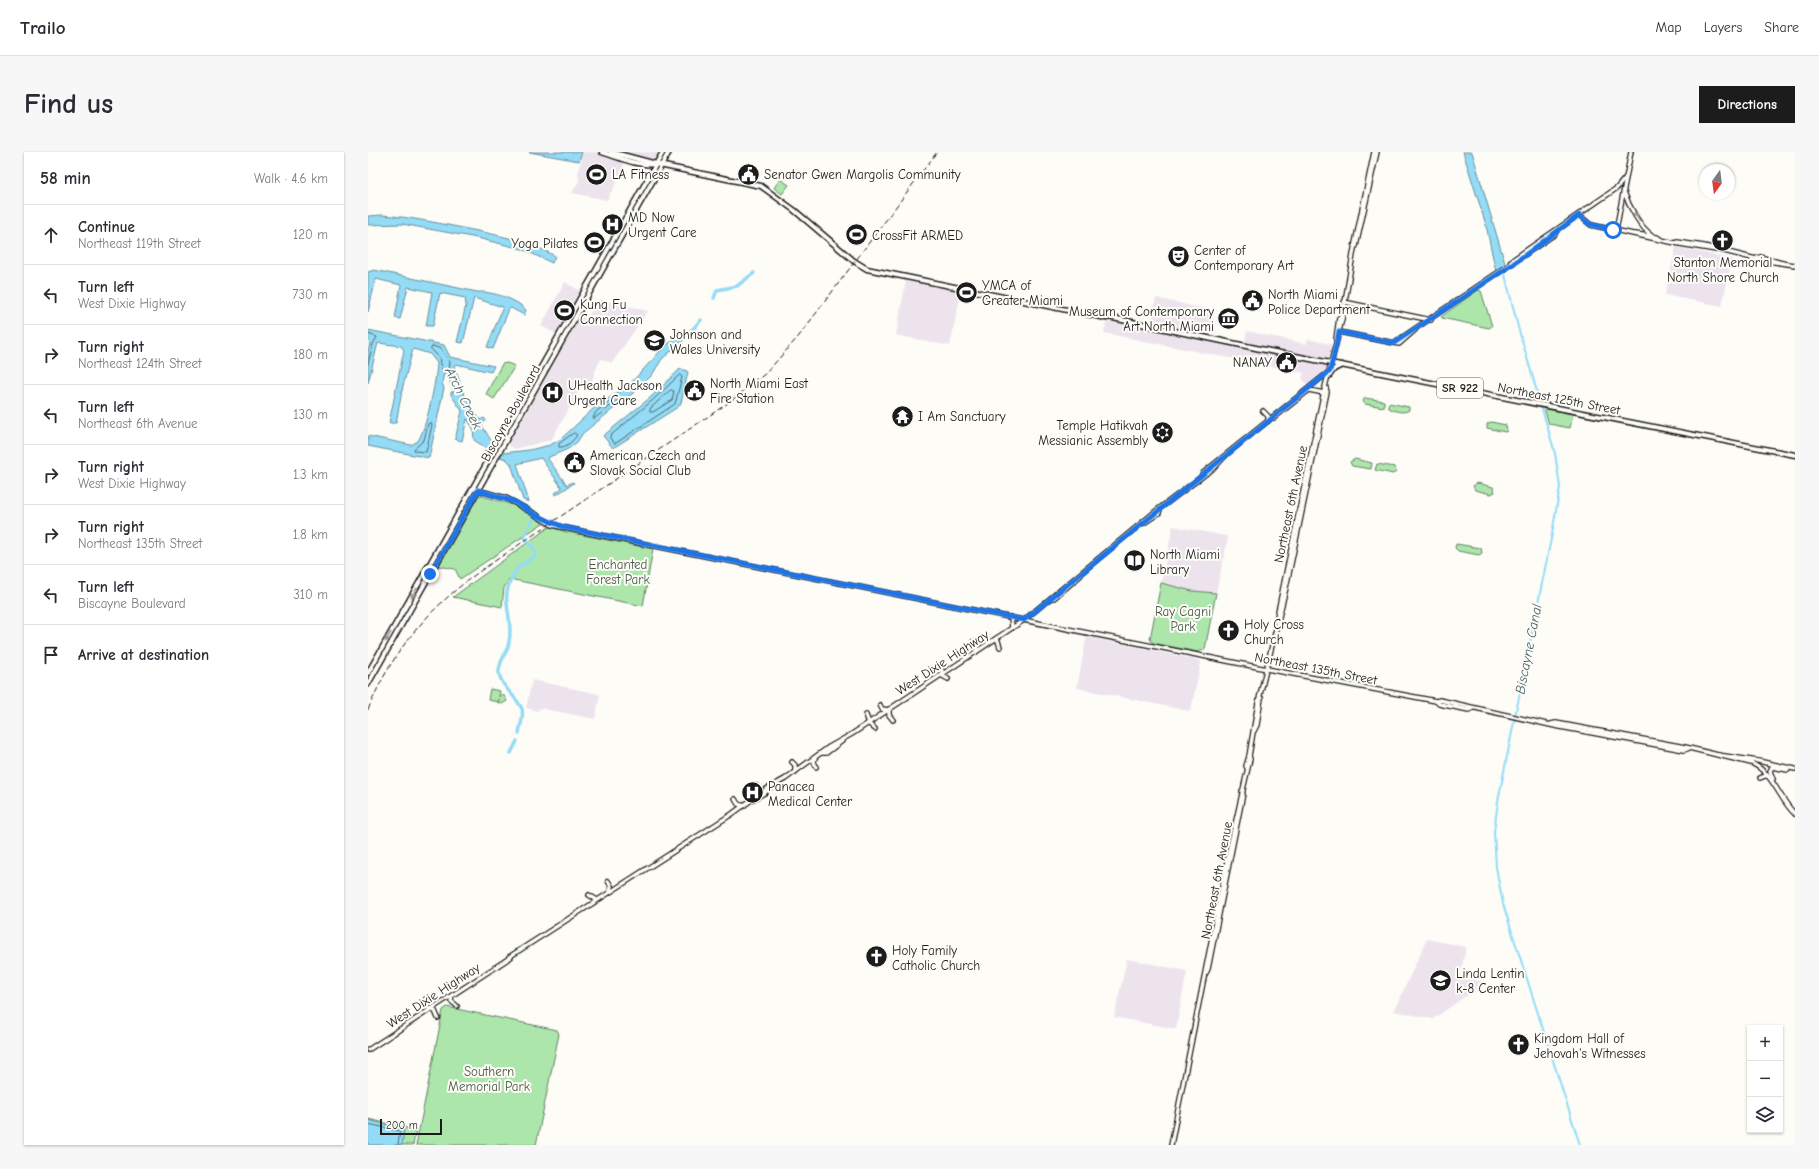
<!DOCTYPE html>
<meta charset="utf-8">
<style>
body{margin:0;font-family:"Comic Neue",sans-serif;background:#f7f7f7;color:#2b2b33}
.controls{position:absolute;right:12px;bottom:12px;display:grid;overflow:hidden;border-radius:0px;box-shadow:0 1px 3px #0004}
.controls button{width:36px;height:36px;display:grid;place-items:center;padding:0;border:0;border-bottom:1px solid #e1e1e2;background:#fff;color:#2b2b33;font:20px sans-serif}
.compass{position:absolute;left:1331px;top:12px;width:36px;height:36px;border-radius:50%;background:#fff;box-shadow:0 1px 3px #0004;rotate:194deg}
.scale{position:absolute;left:12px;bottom:10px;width:62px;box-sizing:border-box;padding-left:4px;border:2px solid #1c1c1c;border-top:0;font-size:11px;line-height:14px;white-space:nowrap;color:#1c1c1c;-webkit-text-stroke:3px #fdfcf7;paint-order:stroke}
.stop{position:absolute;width:12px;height:12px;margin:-9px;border:3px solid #1a73e8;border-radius:50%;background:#fff}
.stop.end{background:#1a73e8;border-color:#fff;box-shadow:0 1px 4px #0008}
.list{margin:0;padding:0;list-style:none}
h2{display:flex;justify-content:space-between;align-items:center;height:52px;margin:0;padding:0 16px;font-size:17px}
h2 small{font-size:13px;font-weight:400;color:#7c7c81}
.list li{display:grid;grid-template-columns:26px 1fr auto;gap:12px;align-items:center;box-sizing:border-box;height:60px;padding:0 16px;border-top:1px solid #e1e1e2}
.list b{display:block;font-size:15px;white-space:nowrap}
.list p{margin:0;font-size:13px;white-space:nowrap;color:#7c7c81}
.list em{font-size:13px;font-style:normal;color:#7c7c81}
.icon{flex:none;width:22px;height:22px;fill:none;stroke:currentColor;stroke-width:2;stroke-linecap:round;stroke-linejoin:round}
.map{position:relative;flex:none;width:1427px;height:993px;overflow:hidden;border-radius:0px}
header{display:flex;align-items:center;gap:24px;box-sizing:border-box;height:56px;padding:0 20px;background:#fff;border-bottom:1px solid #e1e1e2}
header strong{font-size:19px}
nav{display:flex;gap:22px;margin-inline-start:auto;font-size:14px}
.intro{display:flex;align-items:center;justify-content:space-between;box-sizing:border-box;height:96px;padding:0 24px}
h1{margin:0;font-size:28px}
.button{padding:10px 18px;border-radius:0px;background:#1c1c1c;color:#fff;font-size:14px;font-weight:700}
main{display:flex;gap:24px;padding:0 24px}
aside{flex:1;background:#fff;border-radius:0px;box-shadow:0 1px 3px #0004}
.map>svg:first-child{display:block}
.built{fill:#ede3ed}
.green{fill:#ace6ab;stroke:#648164}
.water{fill:#94dbf5;stroke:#648f9e}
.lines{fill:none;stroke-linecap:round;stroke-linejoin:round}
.shore{stroke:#4c6873;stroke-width:1}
.canal{stroke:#94dbf5;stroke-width:2}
.river{stroke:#94dbf5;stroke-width:3.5}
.secondary-casing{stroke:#1c1c1c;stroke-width:6}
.primary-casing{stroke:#1c1c1c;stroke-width:7}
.secondary{stroke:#fdfcf7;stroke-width:3.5}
.primary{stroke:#fdfcf7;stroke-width:4}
.rail{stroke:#1c1c1c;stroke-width:1;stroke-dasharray:6 3;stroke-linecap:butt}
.oneway{fill:#989794}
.route{stroke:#1a73e8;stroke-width:5}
.labels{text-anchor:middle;stroke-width:4;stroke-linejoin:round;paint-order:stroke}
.shield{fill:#fdfcf7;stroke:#605f5e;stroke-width:1}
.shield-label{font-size:12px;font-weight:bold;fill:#1c1c1c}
.poi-label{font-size:13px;fill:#1c1c1c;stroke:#fdfcf7;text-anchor:start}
.street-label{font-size:13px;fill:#1c1c1c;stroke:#fdfcf7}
.park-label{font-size:13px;fill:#475947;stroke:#fdfcf7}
.water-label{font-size:14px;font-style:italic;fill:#465f68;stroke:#fdfcf7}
</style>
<header>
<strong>Trailo</strong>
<nav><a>Map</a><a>Layers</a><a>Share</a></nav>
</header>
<div class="intro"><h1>Find us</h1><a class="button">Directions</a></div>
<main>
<aside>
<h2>58 min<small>Walk · 4.6 km</small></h2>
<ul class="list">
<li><svg class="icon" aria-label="ahead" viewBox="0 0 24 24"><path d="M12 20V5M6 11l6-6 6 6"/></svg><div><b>Continue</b><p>Northeast 119th Street</p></div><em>120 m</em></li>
<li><svg class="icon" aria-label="left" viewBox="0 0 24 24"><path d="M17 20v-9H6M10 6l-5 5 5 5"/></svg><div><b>Turn left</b><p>West Dixie Highway</p></div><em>730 m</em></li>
<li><svg class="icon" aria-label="right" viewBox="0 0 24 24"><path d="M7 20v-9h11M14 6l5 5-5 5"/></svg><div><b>Turn right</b><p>Northeast 124th Street</p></div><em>180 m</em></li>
<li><svg class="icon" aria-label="left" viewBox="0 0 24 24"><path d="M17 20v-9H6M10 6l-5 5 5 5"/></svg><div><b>Turn left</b><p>Northeast 6th Avenue</p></div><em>130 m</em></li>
<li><svg class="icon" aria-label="right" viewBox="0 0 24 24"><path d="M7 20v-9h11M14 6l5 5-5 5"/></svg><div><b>Turn right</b><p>West Dixie Highway</p></div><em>1.3 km</em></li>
<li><svg class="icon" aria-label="right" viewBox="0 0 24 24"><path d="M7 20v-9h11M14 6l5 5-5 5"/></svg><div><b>Turn right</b><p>Northeast 135th Street</p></div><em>1.8 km</em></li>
<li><svg class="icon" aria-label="left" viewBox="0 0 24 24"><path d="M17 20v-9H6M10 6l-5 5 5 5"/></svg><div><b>Turn left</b><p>Biscayne Boulevard</p></div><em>310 m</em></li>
<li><svg class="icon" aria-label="arrive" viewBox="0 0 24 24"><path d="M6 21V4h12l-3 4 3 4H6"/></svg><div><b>Arrive at destination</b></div></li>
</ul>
</aside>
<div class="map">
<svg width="1427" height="993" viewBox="0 0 1427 993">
<rect width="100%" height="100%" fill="#fdfcf7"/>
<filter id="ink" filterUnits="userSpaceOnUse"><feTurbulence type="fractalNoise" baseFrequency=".025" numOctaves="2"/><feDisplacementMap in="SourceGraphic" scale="8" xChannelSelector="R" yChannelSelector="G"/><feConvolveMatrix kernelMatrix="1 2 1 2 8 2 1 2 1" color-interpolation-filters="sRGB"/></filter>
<g filter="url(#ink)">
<g class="built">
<polygon points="212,0 226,0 256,10 255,17 239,48 204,41 211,29 210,22 214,1"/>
<polygon points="253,0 292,0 289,6 285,7"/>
<polygon points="1308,95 1364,107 1354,154 1297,143"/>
<polygon points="538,129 593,140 582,194 528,183"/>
<polygon points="197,130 214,140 190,183 173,174"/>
<polygon points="788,146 846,159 840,187 876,194 879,179 938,192 940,187 966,193 961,219 940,234 934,226 936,221 736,181 739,166 782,175"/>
<polygon points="232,147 280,159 244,211 233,207 227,219 224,230 216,230 183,288 147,297 140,293 213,163 218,167"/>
<polygon points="805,374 858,384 860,386 848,441 824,439 793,431"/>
<polygon points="720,485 831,508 833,510 823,558 821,559 709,536 718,487"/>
<polygon points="164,528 231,542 232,544 227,567 171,556 170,559 158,556"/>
<polygon points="1059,787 1098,795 1092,825 1118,830 1065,867 1026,859"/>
<polygon points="759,807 819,819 808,877 746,865"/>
</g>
<g class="green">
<polygon points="412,27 421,33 414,42 406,36"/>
<polygon points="1110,138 1113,139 1124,174 1121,176 1074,166 1073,165"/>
<polygon points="139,211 147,214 126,247 118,242 134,212"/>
<polygon points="997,246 1016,249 1016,255 997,252 995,249"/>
<path d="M1021,251L1041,255V258C1036,262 1024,259 1020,255Z"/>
<polygon points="1176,256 1205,262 1202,276 1181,272"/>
<polygon points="1123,270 1138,273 1139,279 1137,280 1119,276 1119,272"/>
<polygon points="987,307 1004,311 1003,317 984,314 982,310"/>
<polygon points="1009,312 1027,315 1028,320 1025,322 1007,318"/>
<polygon points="1109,331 1125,335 1127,340 1123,342 1107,338 1105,334"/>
<polygon points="111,343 145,353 175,371 92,427 87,417 71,414"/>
<polygon points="181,375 199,380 285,397 275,454 141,427 136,436 134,455 85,445"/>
<polygon points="1088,392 1113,396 1114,401 1111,403 1090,399 1087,396"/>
<polygon points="793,431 824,439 848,441 837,497 830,500 785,491 782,487"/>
<polygon points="122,537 132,539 131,545 135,542 139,549 134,552 130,551 131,547 130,550 120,548"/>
<polygon points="79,855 189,878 191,882 168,993 48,993 75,858"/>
<polygon points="0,967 48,978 45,993 0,993"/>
</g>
<g class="water">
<polygon points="161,0 214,0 211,9"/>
<polygon points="1095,0 1104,0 1139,118 1129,125 1118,73"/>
<path d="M14,63C40,65 65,70 90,75C123,82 158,87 187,104L184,111L154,97L109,86L34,72L0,73V64Z"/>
<path d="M6,118L109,140C123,139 149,147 158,158L156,163L143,156L141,157L125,197L119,195L135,155L106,146L95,191L89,190L98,153L97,146L72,141L65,174H58L64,140L40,135L32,167L27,166L33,133L8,127L0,160V120Z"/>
<path d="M326,175L327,178L294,207L284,223L269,238L215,281L209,290L200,297L181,305L180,307L199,333L205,330L206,331L188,343L187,341L194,336L173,306L149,312L161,350L155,348L143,312L138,307L123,302L121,298L106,288L105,276L99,267L94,289L87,287L94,259L83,243V240H86L78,221H76L74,231L76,236L61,306L0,294V284L43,293L50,289C59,274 68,230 69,211L62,202L45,197L35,234L28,271H21L36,198L33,194L10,191L0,231V201L2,190L0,188V178L71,192L76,193L82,205L126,214L123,220L88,212L86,214L96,242L112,268L116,266L118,268L114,273C120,284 125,293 135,301L161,298L182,293L193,287L225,257L262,232L297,194Z"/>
<polygon points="312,217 317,218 320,220 313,251 310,255 245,296 235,284 283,245"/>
<polygon points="0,968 36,977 34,993 0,993"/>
</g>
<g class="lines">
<g class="shore">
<polyline points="0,182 9,185 5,192 0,212"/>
<polygon points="65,194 73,197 82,210 81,217 73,217 71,205 63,197"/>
<polygon points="312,223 314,225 307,252 248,291 246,291 242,286 242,284 285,248"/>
<polygon points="303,238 306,239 304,248 285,260 282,260 282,257"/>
<polygon points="247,246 250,246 249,249 227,266 225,266 228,260"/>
<polygon points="63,271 64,273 58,300 47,299 46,297 56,288 60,272"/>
<path d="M206,281L209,283C205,289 198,296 191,295V292Z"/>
<polyline points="0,972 32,979 30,993"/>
</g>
<polyline class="canal" points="1136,119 1150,175 1187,301 1192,335 1184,382 1130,649 1126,680 1128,715 1135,752 1212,993"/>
<g class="river">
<polyline points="346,146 349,138 369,134 386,121"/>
<polyline points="323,179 333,168"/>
<polyline points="162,373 165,367"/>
<path d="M151,581C152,574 156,564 154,557C149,545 133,535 131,521C130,510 140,500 141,490C147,460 127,447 150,416C154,411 162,409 167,404V398L156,386L160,377"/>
<polyline points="143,601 149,589"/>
</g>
<defs>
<g id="secondary">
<path d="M1256,40C1261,54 1272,76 1285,84"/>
<polyline points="1211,63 1223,73 1312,92 1348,98"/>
<polyline points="1248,78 1263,0"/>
<polyline points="1267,82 1289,85 1292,87"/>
<polyline points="1309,90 1336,94 1392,108 1427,113"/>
<polyline points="988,94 1009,0"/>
<polyline points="1389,106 1392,105 1414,111"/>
<polyline points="1142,112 1143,109 1249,36 1258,25"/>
<polyline points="976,150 1063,168"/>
<polyline points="971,180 1031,192 1047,178"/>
<polyline points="968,187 971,166 973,164"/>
<polyline points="1026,191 1187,82 1188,79"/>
<polyline points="895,259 900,264 900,269"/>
<polyline points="903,266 906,266 941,238 956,241"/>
<polyline points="833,325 835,321 962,219"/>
<polyline points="106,337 138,346 169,363"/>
<polyline points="168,363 184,373 212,379 899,517 1068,549 1071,552 1101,558 1105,556"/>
<polyline points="776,371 791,361 792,357"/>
<polyline points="683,446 686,446 712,424 714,421"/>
<polyline points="643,465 644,476"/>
<polyline points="909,472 908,469 956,239 974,167 987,91 1006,0"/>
<polyline points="629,486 632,495"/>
<polyline points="605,490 609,494 608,500"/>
<polyline points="570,514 574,518 573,523"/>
<polyline points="573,523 580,527"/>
<polyline points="1068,549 1072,548 1187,574 1316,598 1319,597"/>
<polyline points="512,553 514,557 520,558"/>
<polyline points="521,557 521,563 525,568"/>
<polyline points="498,563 501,571"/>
<polyline points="500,571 507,577"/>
<path d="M1183,572L1188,571L1317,595L1383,611C1406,621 1410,646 1427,662"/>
<polyline points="886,579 889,573 893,546"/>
<polyline points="454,601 458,601 474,589"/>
<polyline points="1350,603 1390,609 1427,617"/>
<polyline points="447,606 446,610 448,615"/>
<polyline points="424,610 427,613 427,620"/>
<polyline points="879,616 878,614 881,604"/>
<polyline points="1392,626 1397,624 1400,624"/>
<polyline points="1405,627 1402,619 1404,615 1420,618"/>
<polyline points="388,634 391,642"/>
<polyline points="387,646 398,640 399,638"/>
<polyline points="367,647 370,652 376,654"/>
<polyline points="240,729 243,734 242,738"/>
<polyline points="221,743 229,748"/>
<polyline points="141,805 364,662 397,638 417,627 461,595 484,582 656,468 788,359 847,315 858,303"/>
<polyline points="838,821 840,817 875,642 874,639"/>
<polyline points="84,843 83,849 89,854"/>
<polyline points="58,847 61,857"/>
<polyline points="61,857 67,859 70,866"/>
<polyline points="0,898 143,805"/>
<polyline points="803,993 861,699 882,607 881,604 890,551 918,436 959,240 958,236"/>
</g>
<g id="primary">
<path d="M234,0C250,5 271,15 288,12"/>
<polyline points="243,0 296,14 393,34 426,58 486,109 499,117 738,166"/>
<polyline points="737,166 740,165 902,199 1427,303"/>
<polyline points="961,224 966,217 974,213"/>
<polyline points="0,521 295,0"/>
<polyline points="0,532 301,0"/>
</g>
</defs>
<use href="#secondary" class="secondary-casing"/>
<use href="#primary" class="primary-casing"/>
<use href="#secondary" class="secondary"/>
<use href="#primary" class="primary"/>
<path class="rail" d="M0,558C24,498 63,454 115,417L363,249L398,221L431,184L569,0"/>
</g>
<defs><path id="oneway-solid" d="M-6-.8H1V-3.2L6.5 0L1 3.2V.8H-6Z"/></defs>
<g class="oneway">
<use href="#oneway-solid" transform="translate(1269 65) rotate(-122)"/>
<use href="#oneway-solid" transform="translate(46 441) rotate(120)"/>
<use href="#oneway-solid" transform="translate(20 485) rotate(119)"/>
</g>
</g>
<g class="lines" filter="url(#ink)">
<polyline class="route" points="62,422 110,338 147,350 168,363 195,375 656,468 962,219 971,180 1026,191 1145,112 1211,63 1221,72 1245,78"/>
</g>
<defs>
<symbol id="stadium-disc" viewBox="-11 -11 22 22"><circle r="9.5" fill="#1c1c1c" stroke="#fdfcf7"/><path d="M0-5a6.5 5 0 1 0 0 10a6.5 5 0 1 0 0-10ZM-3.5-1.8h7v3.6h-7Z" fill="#fff"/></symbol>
<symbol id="civic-disc" viewBox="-11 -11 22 22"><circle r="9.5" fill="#1c1c1c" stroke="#fdfcf7"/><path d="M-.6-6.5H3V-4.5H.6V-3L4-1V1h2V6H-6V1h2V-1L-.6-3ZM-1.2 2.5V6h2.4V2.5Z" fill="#fff"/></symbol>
<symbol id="hospital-disc" viewBox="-11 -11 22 22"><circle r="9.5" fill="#1c1c1c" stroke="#fdfcf7"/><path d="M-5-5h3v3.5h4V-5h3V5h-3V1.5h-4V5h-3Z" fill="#fff"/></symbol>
<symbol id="church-disc" viewBox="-11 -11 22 22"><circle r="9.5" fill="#1c1c1c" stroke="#fdfcf7"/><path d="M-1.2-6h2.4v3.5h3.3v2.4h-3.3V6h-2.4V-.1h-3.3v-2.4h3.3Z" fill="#fff"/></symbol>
<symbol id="theatre-disc" viewBox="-11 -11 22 22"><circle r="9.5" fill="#1c1c1c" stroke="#fdfcf7"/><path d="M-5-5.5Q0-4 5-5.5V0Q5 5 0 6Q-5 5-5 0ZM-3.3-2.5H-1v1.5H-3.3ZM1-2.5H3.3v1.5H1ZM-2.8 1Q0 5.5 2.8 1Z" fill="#fff"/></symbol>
<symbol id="museum-disc" viewBox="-11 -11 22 22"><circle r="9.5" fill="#1c1c1c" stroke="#fdfcf7"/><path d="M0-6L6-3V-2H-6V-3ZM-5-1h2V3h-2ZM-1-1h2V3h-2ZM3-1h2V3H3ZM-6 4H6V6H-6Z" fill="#fff"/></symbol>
<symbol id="university-disc" viewBox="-11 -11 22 22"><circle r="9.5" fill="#1c1c1c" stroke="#fdfcf7"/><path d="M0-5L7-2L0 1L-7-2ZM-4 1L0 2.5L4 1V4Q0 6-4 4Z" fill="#fff"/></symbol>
<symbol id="temple-disc" viewBox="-11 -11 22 22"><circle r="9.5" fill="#1c1c1c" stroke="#fdfcf7"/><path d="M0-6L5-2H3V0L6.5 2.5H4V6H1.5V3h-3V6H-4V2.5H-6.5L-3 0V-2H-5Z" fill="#fff"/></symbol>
<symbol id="synagogue-disc" viewBox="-11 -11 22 22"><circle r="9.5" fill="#1c1c1c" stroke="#fdfcf7"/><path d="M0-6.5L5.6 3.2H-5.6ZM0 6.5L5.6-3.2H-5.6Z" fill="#fff"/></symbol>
<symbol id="library-disc" viewBox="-11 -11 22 22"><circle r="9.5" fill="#1c1c1c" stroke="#fdfcf7"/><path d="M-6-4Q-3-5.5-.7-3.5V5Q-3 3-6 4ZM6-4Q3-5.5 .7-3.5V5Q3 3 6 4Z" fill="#fff"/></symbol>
<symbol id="school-disc" viewBox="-11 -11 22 22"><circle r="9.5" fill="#1c1c1c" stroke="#fdfcf7"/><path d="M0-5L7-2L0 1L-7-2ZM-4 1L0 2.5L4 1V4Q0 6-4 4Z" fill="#fff"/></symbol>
</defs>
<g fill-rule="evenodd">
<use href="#stadium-disc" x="216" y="10" width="25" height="25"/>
<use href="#civic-disc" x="368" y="10" width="25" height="25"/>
<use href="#hospital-disc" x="232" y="60" width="25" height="25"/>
<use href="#stadium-disc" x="476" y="70" width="25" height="25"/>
<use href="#church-disc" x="1342" y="76" width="25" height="25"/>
<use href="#stadium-disc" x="214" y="78" width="25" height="25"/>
<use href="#theatre-disc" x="798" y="92" width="25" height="25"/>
<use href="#stadium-disc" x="586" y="128" width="25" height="25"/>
<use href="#civic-disc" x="872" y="136" width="25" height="25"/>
<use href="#stadium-disc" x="184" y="146" width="25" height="25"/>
<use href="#museum-disc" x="848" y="154" width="25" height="25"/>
<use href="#university-disc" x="274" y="176" width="25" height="25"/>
<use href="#civic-disc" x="906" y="198" width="25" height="25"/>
<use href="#civic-disc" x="314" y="226" width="25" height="25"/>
<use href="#hospital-disc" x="172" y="228" width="25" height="25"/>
<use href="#temple-disc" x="522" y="252" width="25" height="25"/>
<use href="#synagogue-disc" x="782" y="268" width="25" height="25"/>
<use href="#civic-disc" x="194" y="298" width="25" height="25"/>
<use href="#library-disc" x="754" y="396" width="25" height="25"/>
<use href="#church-disc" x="848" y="466" width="25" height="25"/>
<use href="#hospital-disc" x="372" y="628" width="25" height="25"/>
<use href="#church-disc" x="496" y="792" width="25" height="25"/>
<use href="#school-disc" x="1060" y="816" width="25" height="25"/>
<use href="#church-disc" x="1138" y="880" width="25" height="25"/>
</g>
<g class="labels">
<rect class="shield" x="1069" y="226" width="46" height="20" rx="3"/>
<g class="shield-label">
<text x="1092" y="240">SR 922</text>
</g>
<g class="poi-label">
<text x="244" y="27">LA Fitness</text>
<text x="396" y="27">Senator Gwen Margolis Community</text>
<text x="260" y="70">MD Now<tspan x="260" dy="15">Urgent Care</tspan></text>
<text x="504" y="88">CrossFit ARMED</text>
<text x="210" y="96" text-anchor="end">Yoga Pilates</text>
<text x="826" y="103">Center of<tspan x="826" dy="15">Contemporary Art</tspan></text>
<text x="1355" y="115" text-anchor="middle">Stanton Memorial<tspan x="1355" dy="15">North Shore Church</tspan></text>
<text x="614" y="138">YMCA of<tspan x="614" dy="15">Greater Miami</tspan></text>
<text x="900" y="147">North Miami<tspan x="900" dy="15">Police Department</tspan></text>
<text x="212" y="157">Kung Fu<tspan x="212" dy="15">Connection</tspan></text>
<text x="846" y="164" text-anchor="end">Museum of Contemporary<tspan x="846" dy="15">Art North Miami</tspan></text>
<text x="302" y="187">Johnson and<tspan x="302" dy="15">Wales University</tspan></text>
<text x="904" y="215" text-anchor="end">NANAY</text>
<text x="342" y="236">North Miami East<tspan x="342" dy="15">Fire Station</tspan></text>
<text x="200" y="238">UHealth Jackson<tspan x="200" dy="15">Urgent Care</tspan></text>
<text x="550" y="269">I Am Sanctuary</text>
<text x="780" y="278" text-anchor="end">Temple Hatikvah<tspan x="780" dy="15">Messianic Assembly</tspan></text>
<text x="222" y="308">American Czech and<tspan x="222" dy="15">Slovak Social Club</tspan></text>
<text x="782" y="407">North Miami<tspan x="782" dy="15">Library</tspan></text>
<text x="876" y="477">Holy Cross<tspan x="876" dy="15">Church</tspan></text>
<text x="400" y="639">Panacea<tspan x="400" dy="15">Medical Center</tspan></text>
<text x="524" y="803">Holy Family<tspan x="524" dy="15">Catholic Church</tspan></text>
<text x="1088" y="826">Linda Lentin<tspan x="1088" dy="15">k-8 Center</tspan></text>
<text x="1166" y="891">Kingdom Hall of<tspan x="1166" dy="15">Jehovah's Witnesses</tspan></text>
</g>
<g class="street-label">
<text transform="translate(1191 246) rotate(11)" y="5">Northeast 125th Street</text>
<text transform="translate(142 261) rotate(-61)" y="5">Biscayne Boulevard</text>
<text transform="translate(922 352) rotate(-78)" y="5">Northeast 6th Avenue</text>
<text transform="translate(574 510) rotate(-33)" y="5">West Dixie Highway</text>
<text transform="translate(948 516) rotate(11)" y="5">Northeast 135th Street</text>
<text transform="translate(848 728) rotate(-79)" y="5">Northeast 6th Avenue</text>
<text transform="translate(65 843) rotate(-33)" y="5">West Dixie Highway</text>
</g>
<g class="park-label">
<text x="250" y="417">Enchanted<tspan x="250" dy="15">Forest Park</tspan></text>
<text x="815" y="464">Ray Cagni<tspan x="815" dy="15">Park</tspan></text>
<text x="121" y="924">Southern<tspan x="121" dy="15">Memorial Park</tspan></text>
</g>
<g class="water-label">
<text transform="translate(96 246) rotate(64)" y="5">Arch Creek</text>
<text transform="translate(1160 497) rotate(-79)" y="5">Biscayne Canal</text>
</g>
</g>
</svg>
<div class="controls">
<button>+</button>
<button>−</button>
<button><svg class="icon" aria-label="layers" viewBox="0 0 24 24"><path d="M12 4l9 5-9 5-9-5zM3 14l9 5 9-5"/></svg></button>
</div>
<svg class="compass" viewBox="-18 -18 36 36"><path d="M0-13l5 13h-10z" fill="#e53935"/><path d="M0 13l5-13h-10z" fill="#7c7c81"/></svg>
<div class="scale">200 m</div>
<div class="stop" style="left:1245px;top:78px"></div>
<div class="stop end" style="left:62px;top:422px"></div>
</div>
</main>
